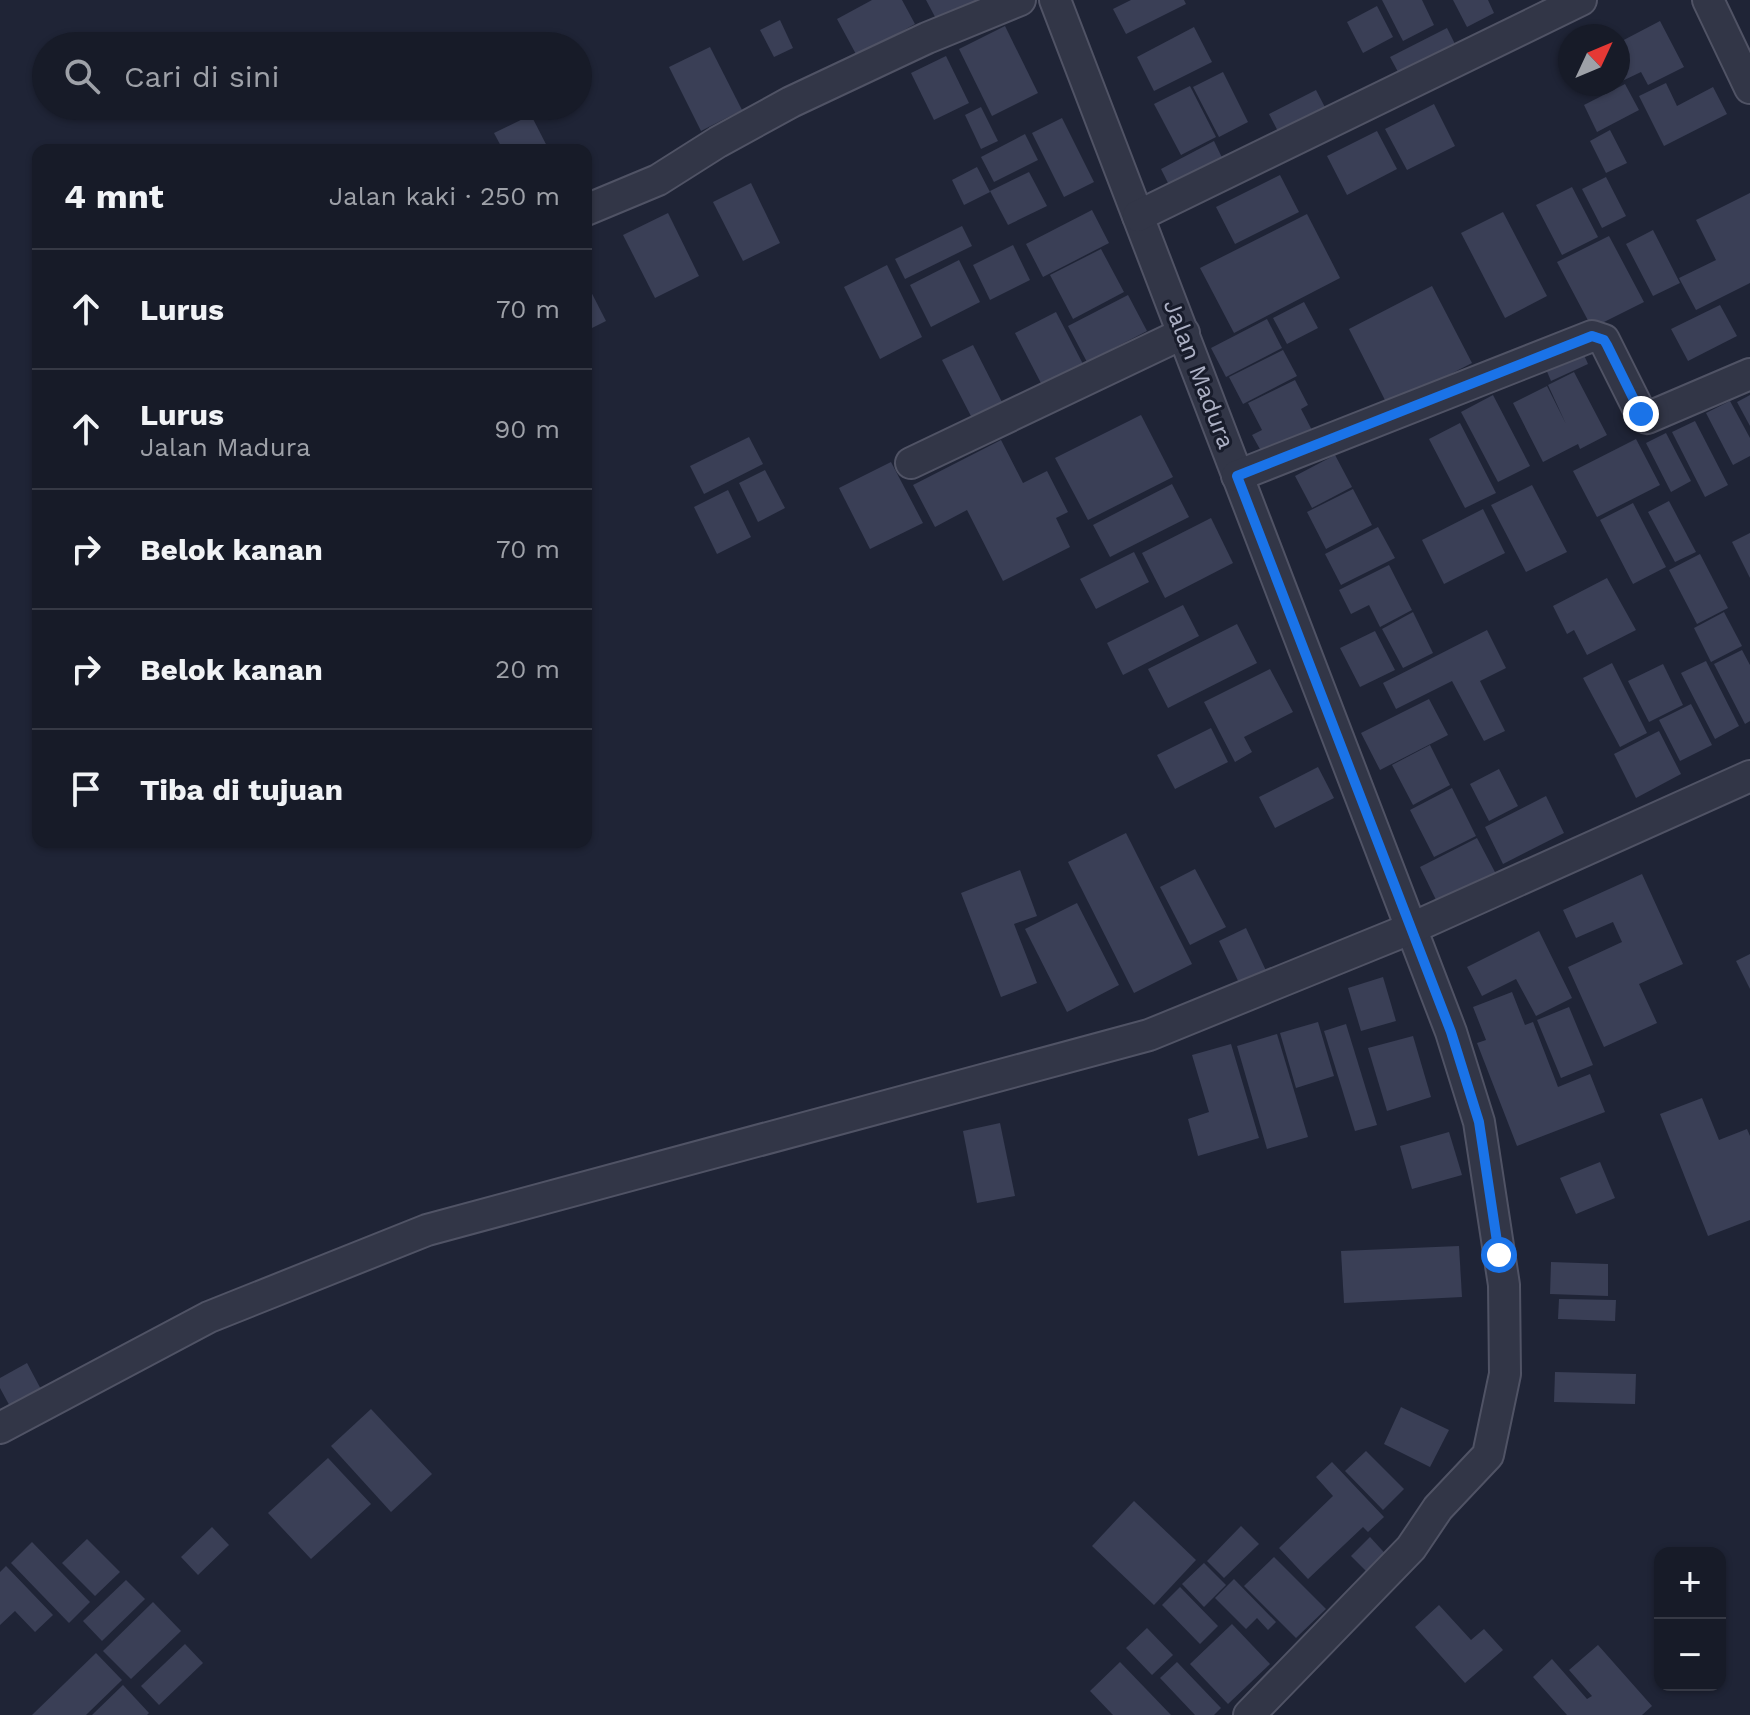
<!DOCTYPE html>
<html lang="id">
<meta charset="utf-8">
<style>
body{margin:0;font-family:"Work Sans",sans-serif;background:#202430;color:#f1f3f6}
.controls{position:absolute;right:24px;bottom:24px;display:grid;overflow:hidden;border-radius:16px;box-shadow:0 2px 6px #0004}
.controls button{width:72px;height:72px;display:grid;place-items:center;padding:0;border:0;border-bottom:2px solid #363945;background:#171b28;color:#f1f3f6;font:40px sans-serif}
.compass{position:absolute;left:1558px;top:24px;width:72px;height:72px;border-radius:50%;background:#171b28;box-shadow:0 2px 6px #0004;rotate:46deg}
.stop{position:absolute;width:24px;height:24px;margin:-18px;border:6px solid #1a73e8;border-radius:50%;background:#fff}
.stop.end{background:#1a73e8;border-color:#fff;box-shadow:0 2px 8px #0008}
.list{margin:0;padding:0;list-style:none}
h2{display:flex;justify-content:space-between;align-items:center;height:104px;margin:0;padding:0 32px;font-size:34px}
h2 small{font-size:26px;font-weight:400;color:#9ea1a8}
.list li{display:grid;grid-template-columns:52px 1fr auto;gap:24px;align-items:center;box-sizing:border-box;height:120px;padding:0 32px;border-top:2px solid #363945}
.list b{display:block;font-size:30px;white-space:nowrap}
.list p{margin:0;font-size:26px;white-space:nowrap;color:#9ea1a8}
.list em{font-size:26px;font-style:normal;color:#9ea1a8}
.icon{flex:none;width:44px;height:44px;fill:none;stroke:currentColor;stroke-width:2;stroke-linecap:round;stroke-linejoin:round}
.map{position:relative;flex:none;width:1750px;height:1715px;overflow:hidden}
.search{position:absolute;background:#171b28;box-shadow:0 2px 6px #0004;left:32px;top:32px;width:560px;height:88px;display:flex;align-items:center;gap:20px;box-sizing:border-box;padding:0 28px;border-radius:44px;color:#9ea1a8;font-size:30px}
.panel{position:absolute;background:#171b28;box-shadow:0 2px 6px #0004;left:32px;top:144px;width:560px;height:704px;border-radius:16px}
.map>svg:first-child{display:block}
.building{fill:#3a3f56}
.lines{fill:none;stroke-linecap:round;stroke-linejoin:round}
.street-casing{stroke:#505365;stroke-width:34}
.street{stroke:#323647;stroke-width:30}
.route{stroke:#1a73e8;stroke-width:10}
.labels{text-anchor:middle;stroke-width:6;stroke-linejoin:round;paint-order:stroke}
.street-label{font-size:24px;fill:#acb0c4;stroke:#181c2b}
</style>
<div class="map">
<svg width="1750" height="1715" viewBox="0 0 1750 1715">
<rect width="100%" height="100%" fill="#1f2436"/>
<g class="building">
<polygon points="872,0 902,0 915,24 857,56 837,19"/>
<polygon points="926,0 994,0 941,28"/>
<polygon points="1131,0 1184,0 1186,4 1126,34 1113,9"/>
<polygon points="1382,0 1422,0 1434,25 1403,41"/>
<polygon points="1453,0 1488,0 1494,13 1467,27"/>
<polygon points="1377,6 1393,37 1363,53 1347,22"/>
<polygon points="780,20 793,48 774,57 760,30"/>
<polygon points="1660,21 1684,67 1648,85 1641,72 1618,83 1618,43"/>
<polygon points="1005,26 1038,93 992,116 959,49"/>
<polygon points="1194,27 1212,62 1154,91 1137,57"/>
<polygon points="1447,28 1460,54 1404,83 1390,57"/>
<polygon points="710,47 742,110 701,131 669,67"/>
<polygon points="946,56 969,103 934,120 911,73"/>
<polygon points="1223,72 1248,122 1219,137 1193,87"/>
<polygon points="1666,83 1677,106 1713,87 1727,114 1664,146 1639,96"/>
<polygon points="1625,84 1639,110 1597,132 1584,105"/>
<polygon points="1190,86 1216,137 1181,155 1154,104"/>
<polygon points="1316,90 1329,115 1282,139 1269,114"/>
<polygon points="1434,104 1455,146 1407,170 1385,129"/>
<polygon points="981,107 998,141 981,149 965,115"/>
<polygon points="531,115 549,150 503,150 494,133"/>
<polygon points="1062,118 1094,182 1064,197 1032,133"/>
<polygon points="1610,130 1627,163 1606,173 1590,141"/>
<polygon points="1377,131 1397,169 1347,195 1327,156"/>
<polygon points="1025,134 1038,160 994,182 981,157"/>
<polygon points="1214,141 1227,168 1174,195 1161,169"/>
<polygon points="977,167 990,192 964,205 952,180"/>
<polygon points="1029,172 1047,206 1008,225 990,191"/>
<polygon points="1280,175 1299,212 1235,244 1216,207"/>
<polygon points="1606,177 1626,216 1602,228 1582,189"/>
<polygon points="751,183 780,243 743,261 713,202"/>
<polygon points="1572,187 1598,237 1562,255 1536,205"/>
<polygon points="1750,193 1750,283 1696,310 1679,278 1716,260 1696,220"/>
<polygon points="1092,210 1109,243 1043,277 1026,244"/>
<polygon points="1503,212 1547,296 1505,318 1461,233"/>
<polygon points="668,213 699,276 655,298 623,235"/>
<polygon points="1307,214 1340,278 1234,333 1200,268"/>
<polygon points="962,226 972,246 905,279 895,259"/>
<polygon points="1653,230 1680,283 1653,296 1626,244"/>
<polygon points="1609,236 1644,302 1592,328 1557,262"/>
<polygon points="1013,245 1030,280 990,300 973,265"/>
<polygon points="1101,249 1124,292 1073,319 1050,275"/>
<polygon points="959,260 980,302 931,327 910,285"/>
<polygon points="887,265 922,337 880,359 844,287"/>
<polygon points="586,282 606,321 586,331"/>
<polygon points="1432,286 1472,363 1388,406 1349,329"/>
<polygon points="1128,295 1147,331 1087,362 1068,326"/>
<polygon points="1304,302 1318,328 1287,344 1273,318"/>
<polygon points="1720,305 1737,336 1688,361 1671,329"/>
<polygon points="1056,312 1084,366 1043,387 1015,333"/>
<polygon points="1267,319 1282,348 1226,377 1211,348"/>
<polygon points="973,345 1003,404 973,420 942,360"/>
<polygon points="1580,346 1588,364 1551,381 1543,362"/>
<polygon points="1283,350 1297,376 1243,404 1229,377"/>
<polygon points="1574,372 1607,435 1580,449 1578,444 1543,462 1513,403 1547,386 1566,424 1548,385"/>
<polygon points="1295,380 1308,405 1301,409 1314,434 1265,458 1252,435 1262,430 1248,403"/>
<polygon points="1493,395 1530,466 1498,482 1461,412"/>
<polygon points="1750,395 1750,426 1737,402"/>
<polygon points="1730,401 1750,438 1750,456 1733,465 1706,413"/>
<polygon points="1141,415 1173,477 1088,520 1055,458"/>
<polygon points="1695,421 1728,485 1705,497 1672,432"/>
<polygon points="1460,423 1496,493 1465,508 1429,439"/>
<polygon points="1666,433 1691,481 1671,492 1646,443"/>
<polygon points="749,437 763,464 704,494 690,466"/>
<polygon points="1636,439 1660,485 1597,517 1573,471"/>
<polygon points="1001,440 1023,483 1047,471 1068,512 1056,518 1070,547 1003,581 967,510 935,527 913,485"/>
<polygon points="1335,455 1352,487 1312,508 1295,476"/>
<polygon points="891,462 923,523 870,549 839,488"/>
<polygon points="765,470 785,508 758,522 739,483"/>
<polygon points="1172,484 1189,517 1110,557 1093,525"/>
<polygon points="1532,485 1567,552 1526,572 1491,505"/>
<polygon points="1353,489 1372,525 1326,549 1307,512"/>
<polygon points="728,490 751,537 717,554 694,507"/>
<polygon points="1669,501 1696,552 1675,562 1648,512"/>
<polygon points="1633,503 1666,567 1633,584 1600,520"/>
<polygon points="1483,509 1505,553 1444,584 1422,540"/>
<polygon points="1211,518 1233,563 1165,598 1142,553"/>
<polygon points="1378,527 1395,558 1341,585 1325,554"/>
<polygon points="1750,533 1750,578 1732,542"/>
<polygon points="1134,552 1149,582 1096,609 1080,579"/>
<polygon points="1700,554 1728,608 1697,624 1669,570"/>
<polygon points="1389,565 1412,610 1380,627 1369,605 1351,614 1339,590"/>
<polygon points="1607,578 1636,630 1587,655 1574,630 1567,634 1553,606"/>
<polygon points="1183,605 1199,636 1123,675 1107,643"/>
<polygon points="1413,612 1433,653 1403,668 1382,629"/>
<polygon points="1724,612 1742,646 1711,662 1694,628"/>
<polygon points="1237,624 1257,663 1168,708 1148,669"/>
<polygon points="1487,630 1506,668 1480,681 1505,731 1484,741 1452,681 1396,709 1383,683"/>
<polygon points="1375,631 1395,670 1360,687 1340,648"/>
<polygon points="1742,650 1750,665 1750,721 1745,724 1714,664"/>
<polygon points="1706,661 1739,726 1715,739 1681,673"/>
<polygon points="1612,663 1647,733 1620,747 1583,678"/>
<polygon points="1663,664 1683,705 1649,722 1628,681"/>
<polygon points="1270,669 1293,712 1244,737 1252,752 1235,762 1204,702"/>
<polygon points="1429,699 1448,735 1380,770 1361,733"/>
<polygon points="1691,704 1712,745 1680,761 1659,720"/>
<polygon points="1211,728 1228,762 1175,789 1157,755"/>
<polygon points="1659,731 1681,774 1636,798 1614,754"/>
<polygon points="1430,745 1450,785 1413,805 1392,765"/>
<polygon points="1318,767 1334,798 1275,828 1259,797"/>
<polygon points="1499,769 1518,806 1489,821 1470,784"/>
<polygon points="1452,788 1476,836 1434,857 1410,810"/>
<polygon points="1546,796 1564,833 1503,864 1485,827"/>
<polygon points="1126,833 1192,964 1134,993 1068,862"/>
<polygon points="1477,838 1496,874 1438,904 1420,867"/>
<polygon points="1195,869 1226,927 1190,945 1160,887"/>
<polygon points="1020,870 1037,916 1014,924 1037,983 1001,997 961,893"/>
<polygon points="1642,874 1683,964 1639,984 1657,1023 1604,1047 1568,967 1622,942 1613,922 1576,938 1563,910"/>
<polygon points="1077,903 1119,985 1067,1012 1025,929"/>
<polygon points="1246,928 1268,975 1241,987 1219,941"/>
<polygon points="1539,931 1572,998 1536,1016 1516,979 1482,996 1467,967"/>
<polygon points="1750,954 1750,989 1736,961"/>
<polygon points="1383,977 1396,1021 1361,1031 1348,988"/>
<polygon points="1512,992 1525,1025 1533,1022 1558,1087 1590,1074 1605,1112 1517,1146 1477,1043 1486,1040 1473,1007"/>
<polygon points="1569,1007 1593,1065 1561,1078 1537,1020"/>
<polygon points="1318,1022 1334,1076 1296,1088 1280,1033"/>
<polygon points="1346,1024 1377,1125 1355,1131 1324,1031"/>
<polygon points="1277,1034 1308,1137 1267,1149 1237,1046"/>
<polygon points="1413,1036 1431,1097 1387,1111 1368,1048"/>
<polygon points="1231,1044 1259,1138 1198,1156 1188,1119 1209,1112 1192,1055"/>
<polygon points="1702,1098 1719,1140 1747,1129 1750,1136 1750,1220 1708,1236 1660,1114"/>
<polygon points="1000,1123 1015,1196 977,1203 963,1131"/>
<polygon points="1449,1132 1462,1175 1412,1189 1400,1146"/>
<polygon points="1600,1162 1615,1198 1576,1214 1560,1178"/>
<polygon points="1459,1246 1462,1297 1344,1303 1341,1251"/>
<polygon points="1551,1262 1608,1264 1608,1296 1550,1294"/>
<polygon points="1559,1299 1616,1300 1615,1321 1558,1319"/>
<polygon points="27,1363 44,1395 13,1412 0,1388 0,1378"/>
<polygon points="1555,1372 1636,1374 1635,1404 1554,1402"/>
<polygon points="1401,1407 1449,1430 1430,1467 1384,1444"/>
<polygon points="371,1409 432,1474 391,1512 331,1446"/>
<polygon points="1366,1451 1404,1489 1383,1510 1345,1471"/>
<polygon points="328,1458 371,1504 311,1559 268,1513"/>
<polygon points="1332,1462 1384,1517 1368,1532 1363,1527 1308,1579 1279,1548 1333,1496 1316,1477"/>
<polygon points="1134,1501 1196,1560 1154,1605 1092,1546"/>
<polygon points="1241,1526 1259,1544 1224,1578 1207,1561"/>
<polygon points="212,1527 229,1545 198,1575 181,1557"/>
<polygon points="1370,1537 1391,1560 1373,1578 1351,1556"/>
<polygon points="87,1539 120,1572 95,1596 62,1563"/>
<polygon points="32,1542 90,1602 69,1623 11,1563"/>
<polygon points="1274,1557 1326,1609 1296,1638 1244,1586"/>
<polygon points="1204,1563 1226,1585 1204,1607 1182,1584"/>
<polygon points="6,1566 53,1615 35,1632 15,1611 0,1625 0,1572"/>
<polygon points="1234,1579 1276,1622 1268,1630 1257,1618 1246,1629 1215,1598"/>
<polygon points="126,1580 145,1599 102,1641 83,1621"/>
<polygon points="1180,1587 1218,1626 1200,1644 1162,1605"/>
<polygon points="153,1602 181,1631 131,1679 103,1651"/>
<polygon points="1439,1605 1471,1640 1484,1629 1503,1650 1465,1683 1415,1627"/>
<polygon points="1232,1624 1270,1664 1228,1704 1190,1664"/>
<polygon points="1147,1628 1173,1655 1152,1675 1126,1648"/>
<polygon points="185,1644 203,1663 159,1705 141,1686"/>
<polygon points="1598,1645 1652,1706 1642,1715 1567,1715 1533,1677 1552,1659 1587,1699 1592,1696 1569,1670"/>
<polygon points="96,1653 122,1680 86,1715 32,1715"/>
<polygon points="1120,1662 1171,1715 1113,1715 1090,1691"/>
<polygon points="1177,1662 1221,1708 1214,1715 1195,1715 1160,1678"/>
<polygon points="123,1685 149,1713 147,1715 92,1715"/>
</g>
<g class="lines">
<defs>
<g id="street">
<polyline points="1055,0 1451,1032 1479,1122 1504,1285 1505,1374 1488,1455 1438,1508 1411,1548 1249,1715"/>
<polyline points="1708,0 1750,88"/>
<polyline points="586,210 658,180 718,142 791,102 927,38 1020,0"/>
<polyline points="1138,216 1581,0"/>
<polyline points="911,463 1184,333"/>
<polyline points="1237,476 1592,336 1604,340 1641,414 1647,418 1750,374"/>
<polyline points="0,1428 209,1317 427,1230 1149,1035 1412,928 1750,776"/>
</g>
</defs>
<use href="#street" class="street-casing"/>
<use href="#street" class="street"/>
</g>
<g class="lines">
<polyline class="route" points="1499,1255 1479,1122 1451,1032 1237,476 1592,336 1604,340 1607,345 1641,414"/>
</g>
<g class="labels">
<g class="street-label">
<text transform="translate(1199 374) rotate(69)" y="8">Jalan Madura</text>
</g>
</g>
</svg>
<div class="controls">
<button>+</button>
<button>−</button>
</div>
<svg class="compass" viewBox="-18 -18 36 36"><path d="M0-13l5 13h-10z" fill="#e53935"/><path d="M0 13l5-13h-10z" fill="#9ea1a8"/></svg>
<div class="stop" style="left:1499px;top:1255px"></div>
<div class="stop end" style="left:1641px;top:414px"></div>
<div class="search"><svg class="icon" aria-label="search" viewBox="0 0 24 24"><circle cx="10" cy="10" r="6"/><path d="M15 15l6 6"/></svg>Cari di sini</div>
<section class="panel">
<h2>4 mnt<small>Jalan kaki · 250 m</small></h2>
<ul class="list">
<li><svg class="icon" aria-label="ahead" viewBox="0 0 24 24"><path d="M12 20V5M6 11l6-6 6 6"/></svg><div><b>Lurus</b></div><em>70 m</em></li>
<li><svg class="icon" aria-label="ahead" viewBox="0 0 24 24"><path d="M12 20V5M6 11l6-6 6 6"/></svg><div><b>Lurus</b><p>Jalan Madura</p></div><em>90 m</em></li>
<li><svg class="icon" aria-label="right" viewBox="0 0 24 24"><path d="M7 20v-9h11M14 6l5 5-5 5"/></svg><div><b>Belok kanan</b></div><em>70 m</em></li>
<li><svg class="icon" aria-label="right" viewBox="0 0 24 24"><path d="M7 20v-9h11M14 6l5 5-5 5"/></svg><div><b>Belok kanan</b></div><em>20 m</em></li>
<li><svg class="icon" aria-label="arrive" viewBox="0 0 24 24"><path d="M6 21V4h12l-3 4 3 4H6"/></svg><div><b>Tiba di tujuan</b></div></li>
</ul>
</section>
</div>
